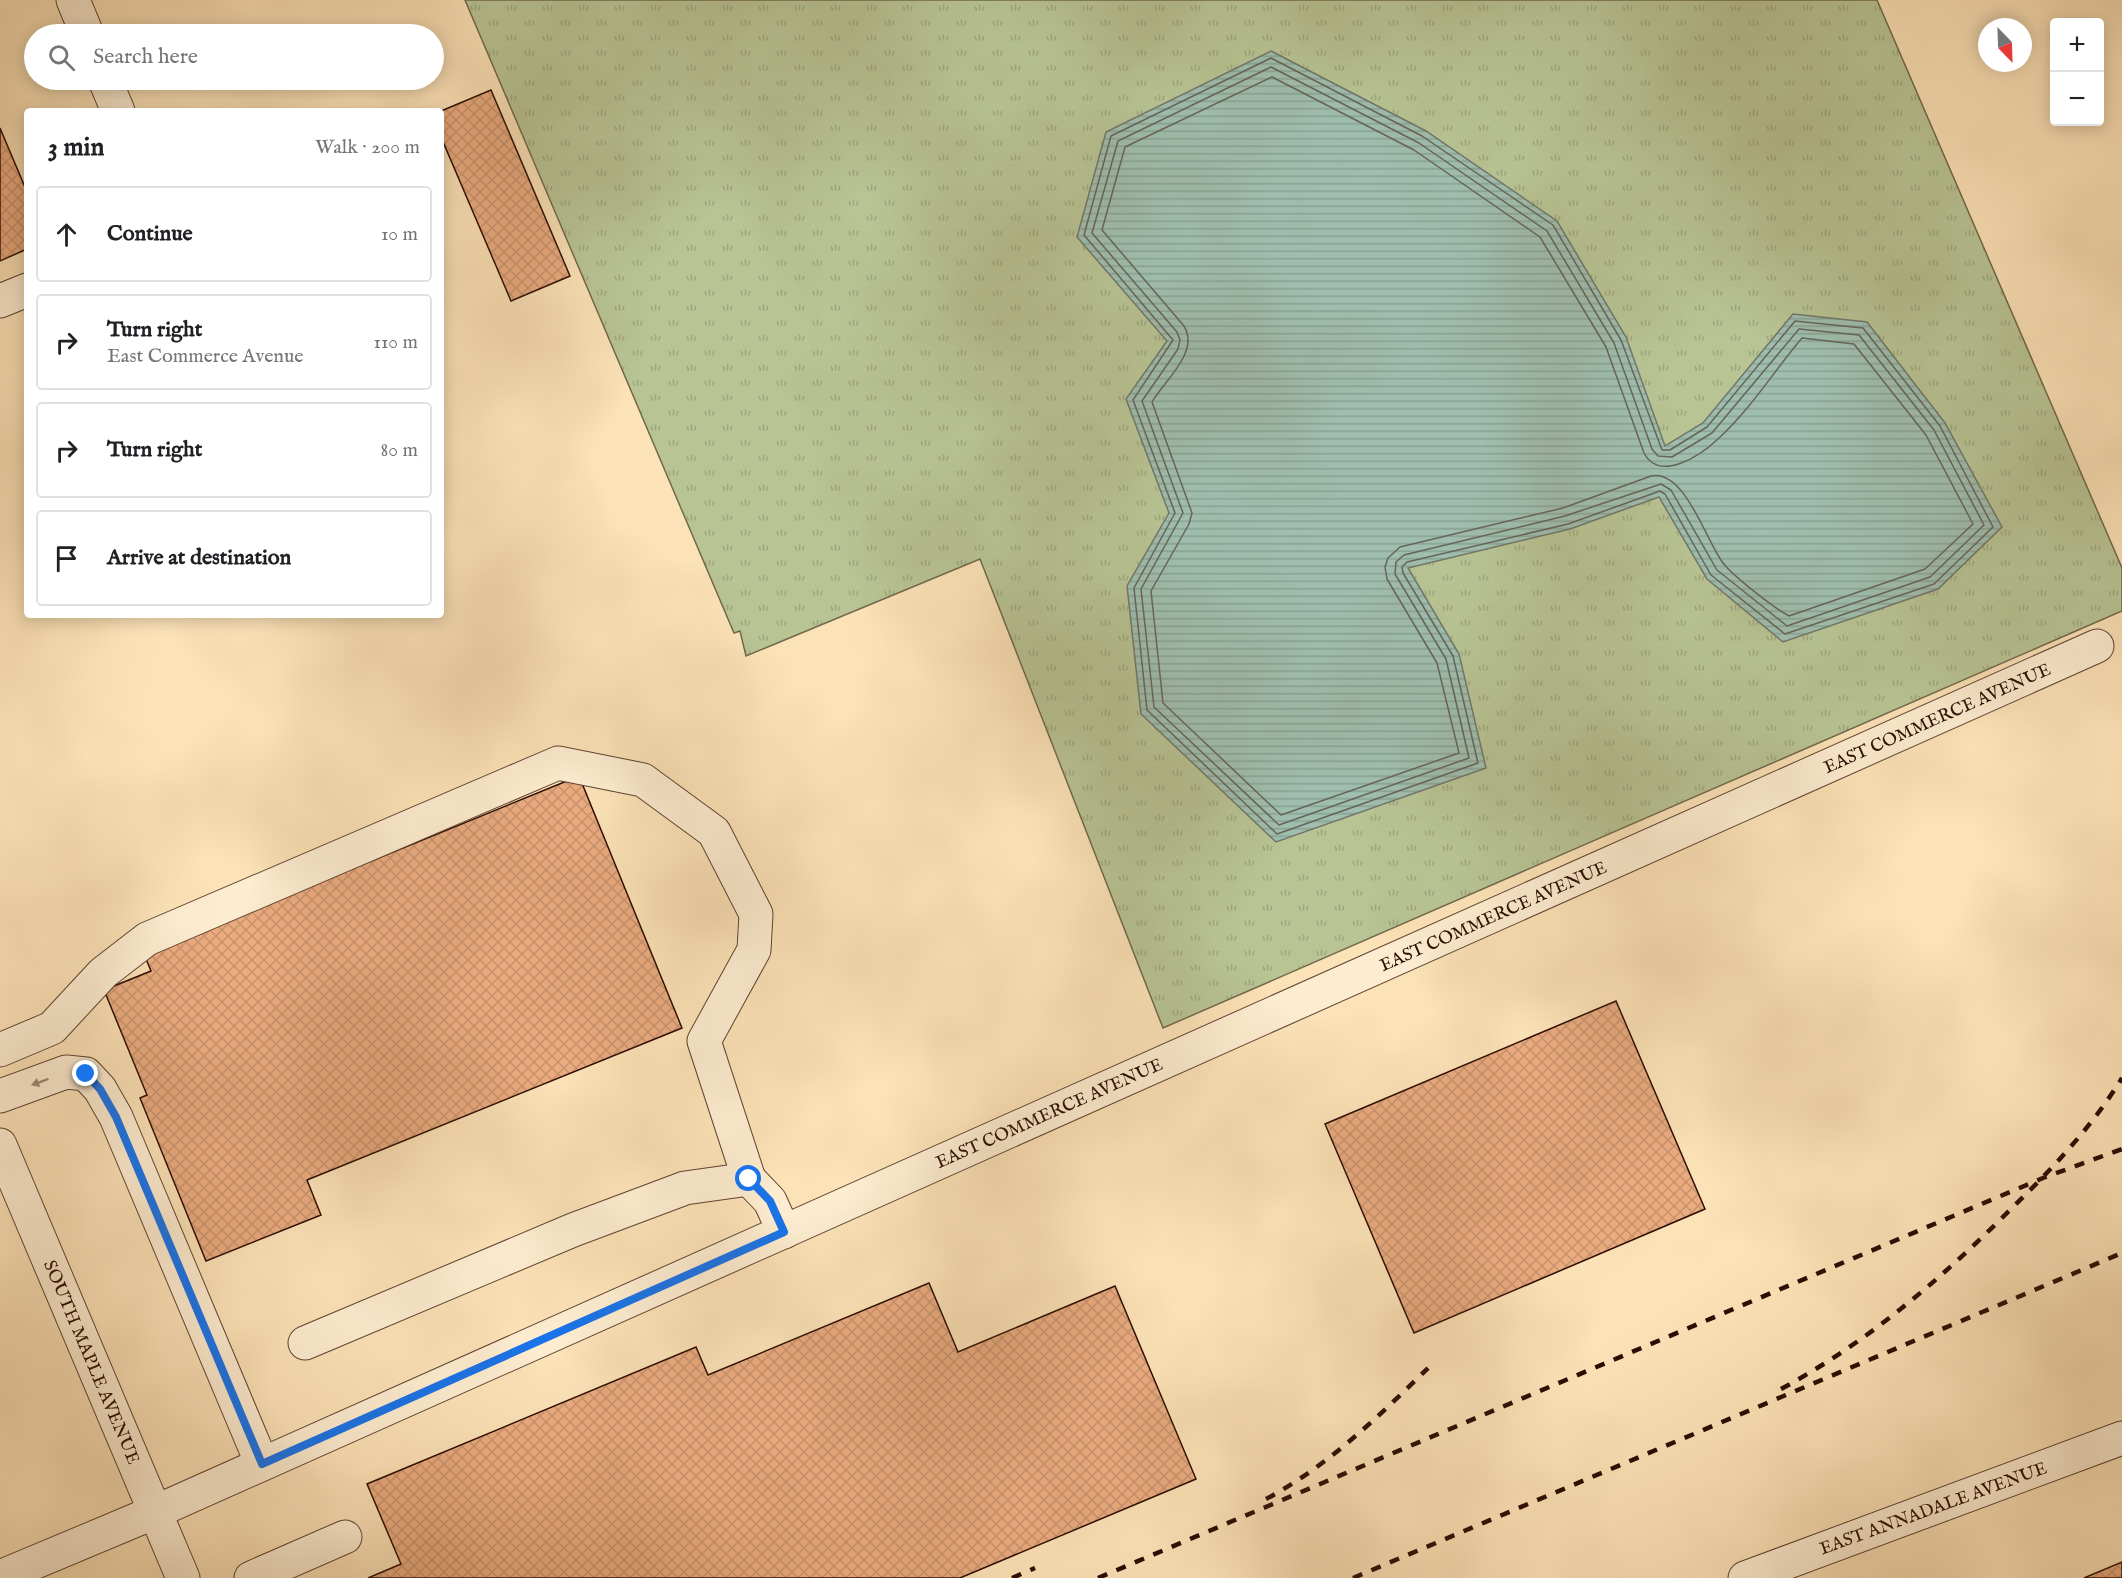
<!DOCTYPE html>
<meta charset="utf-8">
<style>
body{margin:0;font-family:"IM FELL English",serif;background:#f6f6f6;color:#202124}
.controls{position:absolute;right:18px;top:18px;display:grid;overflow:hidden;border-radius:6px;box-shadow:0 3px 15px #0003}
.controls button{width:54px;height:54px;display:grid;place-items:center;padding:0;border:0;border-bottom:2px solid #e0e0e0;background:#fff;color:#202124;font:30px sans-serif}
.compass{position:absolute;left:1978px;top:18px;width:54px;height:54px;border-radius:50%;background:#fff;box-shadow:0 3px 15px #0003;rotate:157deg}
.stop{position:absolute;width:18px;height:18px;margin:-14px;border:4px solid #1a73e8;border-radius:50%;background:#fff}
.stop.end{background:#1a73e8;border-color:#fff;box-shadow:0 2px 6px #0008}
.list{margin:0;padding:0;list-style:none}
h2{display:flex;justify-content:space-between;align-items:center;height:78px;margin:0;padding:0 24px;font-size:26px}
h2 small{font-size:20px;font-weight:400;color:#757577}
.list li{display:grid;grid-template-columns:39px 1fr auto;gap:18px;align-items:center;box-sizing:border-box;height:96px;margin:0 12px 12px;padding:0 12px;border:2px solid #e0e0e0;border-radius:6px}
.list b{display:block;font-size:22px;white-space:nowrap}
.list p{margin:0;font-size:20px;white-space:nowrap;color:#757577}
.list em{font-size:20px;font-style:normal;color:#757577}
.icon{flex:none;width:33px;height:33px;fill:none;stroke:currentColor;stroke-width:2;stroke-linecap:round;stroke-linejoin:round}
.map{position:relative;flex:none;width:2122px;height:1578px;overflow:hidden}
.search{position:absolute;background:#fff;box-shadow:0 3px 15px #0003;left:24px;top:24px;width:420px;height:66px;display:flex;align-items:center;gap:15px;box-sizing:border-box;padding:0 21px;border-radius:33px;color:#757577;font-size:22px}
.panel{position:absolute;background:#fff;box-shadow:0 3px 15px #0003;left:24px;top:108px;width:420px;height:510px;border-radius:6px}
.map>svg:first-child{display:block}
.grass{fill:url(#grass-tufts);stroke:#72684c;stroke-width:1.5}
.water{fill:url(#water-rules);stroke:#71776a;stroke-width:1.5}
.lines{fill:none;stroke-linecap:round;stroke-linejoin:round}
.shore{stroke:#656559;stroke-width:1.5}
.building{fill:url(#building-cross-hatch);stroke:#2b0c03;stroke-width:1.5}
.minor-casing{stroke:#5f4230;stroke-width:35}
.minor{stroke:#fdecd0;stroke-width:33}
.rail{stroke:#2b0c03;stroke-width:4.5;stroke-dasharray:10 10;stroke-linecap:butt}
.oneway{fill:#9e8774}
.route{stroke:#1a73e8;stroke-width:8}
.labels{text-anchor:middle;stroke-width:5;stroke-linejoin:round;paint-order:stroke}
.street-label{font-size:18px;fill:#2b0c03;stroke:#fdecd0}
</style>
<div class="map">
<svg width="2122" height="1578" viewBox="0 0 2122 1578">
<defs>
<pattern id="grass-tufts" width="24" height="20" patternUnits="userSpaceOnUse" patternTransform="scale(1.5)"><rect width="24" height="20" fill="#b8c494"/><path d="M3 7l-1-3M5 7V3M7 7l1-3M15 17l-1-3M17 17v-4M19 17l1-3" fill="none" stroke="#9ea77e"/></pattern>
<pattern id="water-rules" width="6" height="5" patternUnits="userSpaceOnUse" patternTransform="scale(1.5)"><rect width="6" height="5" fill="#9fbeaf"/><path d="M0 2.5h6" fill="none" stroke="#89a295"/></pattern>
<pattern id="building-cross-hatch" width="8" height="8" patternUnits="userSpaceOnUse" patternTransform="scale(1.5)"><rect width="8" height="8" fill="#eaab7f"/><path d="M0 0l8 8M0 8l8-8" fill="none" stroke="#c9926c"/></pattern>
</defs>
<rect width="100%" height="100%" fill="#fce2b7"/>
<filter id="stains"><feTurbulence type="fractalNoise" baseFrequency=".00333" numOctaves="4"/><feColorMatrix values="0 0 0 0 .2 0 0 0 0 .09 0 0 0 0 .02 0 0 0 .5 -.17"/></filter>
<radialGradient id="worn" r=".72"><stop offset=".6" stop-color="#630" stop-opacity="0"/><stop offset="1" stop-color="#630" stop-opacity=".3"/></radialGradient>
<polygon class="grass" points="465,0 1877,0 2122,568 2122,611 1163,1028 980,559 746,656 740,631 734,633"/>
<polygon class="water" points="1271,51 1426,131 1557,221 1626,337 1665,446 1703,423 1793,314 1867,322 1945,423 2002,527 1938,589 1783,642 1707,579 1659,497 1570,529 1408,568 1459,654 1486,768 1276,842 1141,714 1127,586 1169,513 1126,399 1167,341 1077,237 1106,132"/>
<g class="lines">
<g class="shore">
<polygon points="1271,58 1422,136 1553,225 1621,340 1662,450 1670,450 1707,427 1795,321 1863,328 1940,426 1993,527 1934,584 1785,634 1711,575 1665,494 1660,491 1568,524 1407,562 1402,567 1403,573 1453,656 1478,763 1277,834 1147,710 1134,588 1175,513 1133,400 1173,340 1084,235 1111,136"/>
<polygon points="1271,67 1419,143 1547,231 1614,343 1652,449 1658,456 1672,457 1712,433 1799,329 1859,335 1934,430 1984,525 1930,577 1787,626 1717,570 1671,490 1661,484 1565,516 1404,555 1396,562 1395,574 1446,659 1469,758 1279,825 1154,707 1141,589 1183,513 1142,401 1178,349 1180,340 1177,332 1092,233 1118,141"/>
<path d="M1272,77L1414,150L1540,237L1606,347L1644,453C1660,483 1701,455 1718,439C1750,410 1774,371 1802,338L1854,344L1926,435L1973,524L1925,569L1789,616C1774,608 1733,576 1723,563C1706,541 1685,469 1651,476L1563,508L1400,547L1388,558L1385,567L1387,579L1437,663L1459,753L1281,815L1163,703L1151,591L1189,524L1192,513L1152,402C1164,381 1200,352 1184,326L1102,230L1125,147Z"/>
</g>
</g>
<g class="building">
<polygon points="491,90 570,276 511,301 441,137 441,111"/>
<polygon points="0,128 27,192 27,249 0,261"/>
<polygon points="579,776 682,1028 307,1180 321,1215 206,1261 140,1098 147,1095 104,990 151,971 144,954"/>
<polygon points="1616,1001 1705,1209 1414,1333 1325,1124"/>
<polygon points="929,1283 958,1352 1115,1286 1196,1479 960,1578 368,1578 401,1564 367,1484 696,1347 708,1375"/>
<polygon points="2122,1562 2122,1578 2084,1578"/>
</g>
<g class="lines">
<defs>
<g id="minor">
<polyline points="73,0 87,34"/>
<polyline points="105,80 118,111"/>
<polyline points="0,301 27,290"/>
<polyline points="0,1050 52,1028 103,973 147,939 558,763 643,780 714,832 756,914 754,950 704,1041 749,1179"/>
<polyline points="0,1096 66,1072 86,1074 100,1089 116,1117 262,1464"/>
<polyline points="0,1145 183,1578"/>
<polyline points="305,1343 573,1230 685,1188 749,1179 770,1201 784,1232"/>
<polyline points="0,1577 155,1512 2097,646"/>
<polyline points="251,1578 345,1537"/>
<polyline points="1745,1578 2122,1438"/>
</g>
</defs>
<use href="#minor" class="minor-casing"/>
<use href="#minor" class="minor"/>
<g class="rail">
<path d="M1781,1389C1868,1342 1941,1279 2010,1210C2051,1170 2092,1127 2122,1078"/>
<path d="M1266,1499C1328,1466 1378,1417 1428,1368"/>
<polyline points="1012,1578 1035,1568"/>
<polyline points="1098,1578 2043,1178 2122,1149"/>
<polyline points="1353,1578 2122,1253"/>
</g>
</g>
<defs><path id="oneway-solid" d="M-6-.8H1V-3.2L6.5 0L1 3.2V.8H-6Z" transform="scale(1.5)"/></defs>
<use class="oneway" href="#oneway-solid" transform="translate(40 1082) rotate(160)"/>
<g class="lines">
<polyline class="route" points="86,1074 100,1089 116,1117 262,1464 784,1232 770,1201 749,1179"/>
</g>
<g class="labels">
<g class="street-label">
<text transform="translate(1937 718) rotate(-24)" y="6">EAST COMMERCE AVENUE</text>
<text transform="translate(1493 916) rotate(-24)" y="6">EAST COMMERCE AVENUE</text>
<text transform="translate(1049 1113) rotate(-24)" y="6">EAST COMMERCE AVENUE</text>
<text transform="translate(92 1362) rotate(67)" y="6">SOUTH MAPLE AVENUE</text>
<text transform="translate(1933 1508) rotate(-20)" y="6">EAST ANNADALE AVENUE</text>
</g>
</g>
<rect width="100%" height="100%" filter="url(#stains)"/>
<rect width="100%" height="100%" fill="url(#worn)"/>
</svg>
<div class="controls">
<button>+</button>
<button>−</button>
</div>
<svg class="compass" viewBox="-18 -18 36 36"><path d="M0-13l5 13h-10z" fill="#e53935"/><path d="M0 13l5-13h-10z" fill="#757577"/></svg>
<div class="stop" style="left:749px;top:1179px"></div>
<div class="stop end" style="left:86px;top:1074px"></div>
<div class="search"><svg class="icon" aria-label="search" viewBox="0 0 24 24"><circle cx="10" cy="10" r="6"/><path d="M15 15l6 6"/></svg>Search here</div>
<section class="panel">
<h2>3 min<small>Walk · 200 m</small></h2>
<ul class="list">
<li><svg class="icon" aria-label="ahead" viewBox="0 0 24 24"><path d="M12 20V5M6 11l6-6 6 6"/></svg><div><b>Continue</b></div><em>10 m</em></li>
<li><svg class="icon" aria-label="right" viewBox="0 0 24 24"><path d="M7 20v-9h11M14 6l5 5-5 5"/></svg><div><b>Turn right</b><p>East Commerce Avenue</p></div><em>110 m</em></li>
<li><svg class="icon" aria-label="right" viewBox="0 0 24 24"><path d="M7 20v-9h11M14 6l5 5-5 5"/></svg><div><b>Turn right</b></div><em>80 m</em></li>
<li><svg class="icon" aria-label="arrive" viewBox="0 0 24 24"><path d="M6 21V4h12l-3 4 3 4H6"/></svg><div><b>Arrive at destination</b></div></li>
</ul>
</section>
</div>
